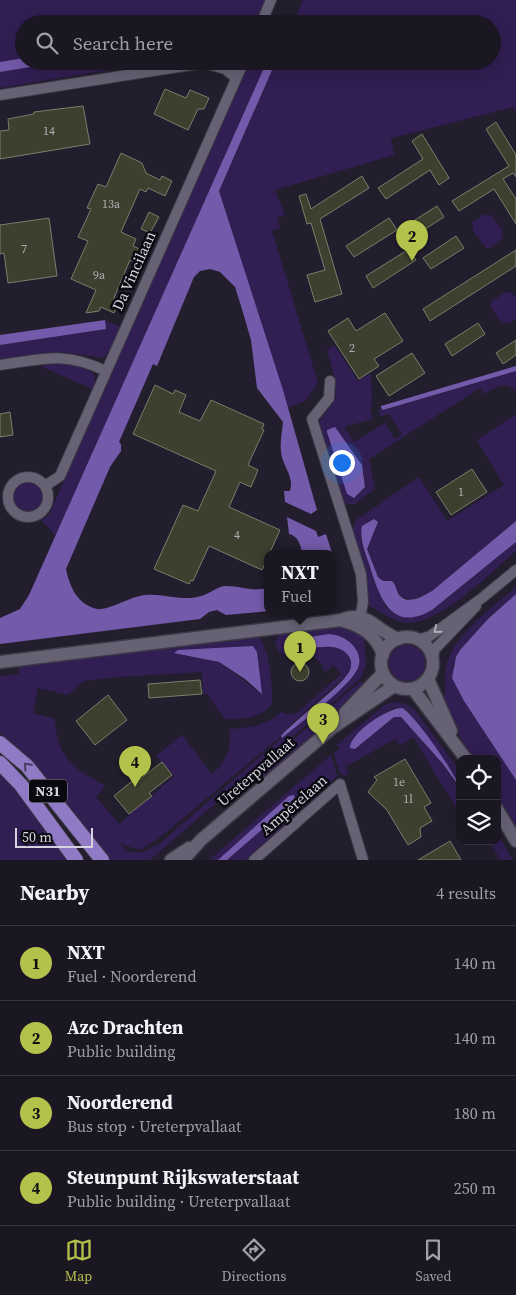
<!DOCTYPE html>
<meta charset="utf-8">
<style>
body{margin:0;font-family:"Source Serif 4",serif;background:#27232f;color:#f1f3f6}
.controls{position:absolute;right:15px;bottom:15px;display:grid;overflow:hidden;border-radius:10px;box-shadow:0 5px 20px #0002}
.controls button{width:45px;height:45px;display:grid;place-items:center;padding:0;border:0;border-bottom:1px solid #383540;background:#1a1622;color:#f1f3f6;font:25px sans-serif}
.scale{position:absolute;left:15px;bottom:12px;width:78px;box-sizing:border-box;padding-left:5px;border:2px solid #d5d3dd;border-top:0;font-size:14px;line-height:18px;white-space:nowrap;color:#d5d3dd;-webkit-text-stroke:4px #0b0910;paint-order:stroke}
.you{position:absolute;left:341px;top:462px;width:18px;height:18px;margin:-12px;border:4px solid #fff;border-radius:50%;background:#1a73e8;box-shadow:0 0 0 8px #1a73e833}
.badge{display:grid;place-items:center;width:32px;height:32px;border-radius:50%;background:#b3c24b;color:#111;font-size:16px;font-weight:700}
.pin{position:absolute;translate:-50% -41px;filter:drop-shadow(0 1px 2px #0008)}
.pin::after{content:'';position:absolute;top:26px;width:18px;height:15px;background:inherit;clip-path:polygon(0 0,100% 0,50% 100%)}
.popup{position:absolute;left:264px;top:550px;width:72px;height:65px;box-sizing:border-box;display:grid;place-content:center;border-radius:10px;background:#1a1622;filter:drop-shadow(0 1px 4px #0005);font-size:16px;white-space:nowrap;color:#9f9fa5}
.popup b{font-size:19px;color:#f1f3f6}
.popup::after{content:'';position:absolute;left:50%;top:100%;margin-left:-10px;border:10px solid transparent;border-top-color:#1a1622}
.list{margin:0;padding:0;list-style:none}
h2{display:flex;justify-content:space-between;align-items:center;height:65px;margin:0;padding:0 20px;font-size:21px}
h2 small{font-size:16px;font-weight:400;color:#9f9fa5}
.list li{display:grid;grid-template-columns:32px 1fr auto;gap:15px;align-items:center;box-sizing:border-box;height:75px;padding:0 20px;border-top:1px solid #383540}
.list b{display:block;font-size:19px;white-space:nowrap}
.list p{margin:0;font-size:16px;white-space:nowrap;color:#9f9fa5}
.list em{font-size:16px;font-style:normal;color:#9f9fa5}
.icon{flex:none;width:28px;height:28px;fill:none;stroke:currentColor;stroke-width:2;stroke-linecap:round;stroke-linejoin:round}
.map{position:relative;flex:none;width:516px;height:860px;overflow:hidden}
.search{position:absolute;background:#1a1622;box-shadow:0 5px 20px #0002;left:15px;right:15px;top:15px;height:55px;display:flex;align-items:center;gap:12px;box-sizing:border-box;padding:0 18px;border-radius:28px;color:#9f9fa5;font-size:19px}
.sheet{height:365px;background:#1a1622}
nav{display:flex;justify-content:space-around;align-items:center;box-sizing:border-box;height:70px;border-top:1px solid #383540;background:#1a1622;font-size:14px;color:#9f9fa5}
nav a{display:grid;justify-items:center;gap:2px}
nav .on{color:#b3c24b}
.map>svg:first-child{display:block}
.green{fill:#311e53;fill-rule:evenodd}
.water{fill:#745aaa}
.building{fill:#3d402f;stroke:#7a7e6b}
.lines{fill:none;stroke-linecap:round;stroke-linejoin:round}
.minor-casing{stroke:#3c3945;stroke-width:12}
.tertiary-casing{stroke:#3c3945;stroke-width:15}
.trunk-casing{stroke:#3c3945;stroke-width:16}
.minor{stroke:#666274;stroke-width:10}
.tertiary{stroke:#666274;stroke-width:12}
.trunk{stroke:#917ac5;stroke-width:14}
.oneway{stroke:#aeabb8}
.oneway2{stroke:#473c61}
.labels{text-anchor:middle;stroke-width:5;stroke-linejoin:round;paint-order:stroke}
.number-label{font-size:12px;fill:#afaeb2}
.shield{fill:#0b0910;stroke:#9896a0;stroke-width:1}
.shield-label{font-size:14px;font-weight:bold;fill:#d5d3dd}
.street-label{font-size:15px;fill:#d5d3dd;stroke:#0b0910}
</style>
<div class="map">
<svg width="516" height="860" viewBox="0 0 516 860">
<rect width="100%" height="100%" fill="#221e2d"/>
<g class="green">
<polygon points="0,0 267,0 257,24 24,24 24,58 0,62"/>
<polygon points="303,0 516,0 516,113 514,107 391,138 394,155 275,190 285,215 277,218 280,228 272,231 318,383 305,401 288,408 219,191 276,61 492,61 492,24 293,24"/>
<polygon points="67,61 162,61 0,88 0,72"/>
<polygon points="250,61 267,61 56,536 41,520 49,515"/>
<polygon points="484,215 491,215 503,231 502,239 490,248 486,248 474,232 472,223"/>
<polygon points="505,292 512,293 516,298 516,318 509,323 502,323 490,306 492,301"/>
<polygon points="105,320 121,327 111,351 102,358 63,352 0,361 0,345 106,329"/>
<path d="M334,345L358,381L371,373L372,406L370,407L373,419L344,427L354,442L385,423L395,439L402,435L389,414L380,416L378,409L384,410L516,371V391C505,380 495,388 484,394L480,388L369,459L375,489L355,504H347L342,501L319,427C319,415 330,411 334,400C340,385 330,365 327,350ZM327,430L362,465L365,487L347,494Z"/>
<path d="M57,363C74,363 103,366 93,389L40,366Z"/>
<path d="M516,414V521L432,591L413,600L401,597C395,587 396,580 383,581L378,577L367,549L378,522L360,537L374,580L385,606L396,614L414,617L432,610L516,542V551C491,572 436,630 401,622C388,619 379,610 367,605L365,573L352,532L356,520L419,477L447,521L504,485L477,440Z"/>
<circle cx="29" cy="497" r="15"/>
<path d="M516,587V594L488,619L460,650L453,667L464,701L516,780V833L497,801V759H472L439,698L445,694C446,682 444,671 448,660C457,633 495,605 516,587Z"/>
<path d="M347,625L364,637L366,665L360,679L150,860H110L93,842L89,832C62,797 36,759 0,733V676L19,674V666L257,636C269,643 273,688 272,703C263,718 241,720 225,719L207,694H203L202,672L118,677L84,681L67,695L38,688L33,713L55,719C57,757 73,768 105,786L96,797L119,824L174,776L156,756L182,735L212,774C227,762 232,747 229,729C247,728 268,726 281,712L290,715L297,713L341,674L333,665L326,672L322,667L323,665L311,654L309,656L306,653L289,656L279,652L275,642L280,634ZM329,634L343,638L354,646L352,677L159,844L141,853L126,851L120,844L140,850L158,839L281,736L289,726L346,676C351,670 353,664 349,657C340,637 304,652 288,651L289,641ZM257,652L261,693L219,662L199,657Z"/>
<circle cx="407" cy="663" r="18"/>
<polygon points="361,681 366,686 328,724 263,780 256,772"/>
<path d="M393,702L406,704L414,709L460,771V814L413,737L400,746L395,739L345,767L349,774L345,776L340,773L334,753L340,748L337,745L383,706ZM395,708L406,709L413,717L459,783L457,786L443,764L401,717H394L355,749L353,739L379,716Z"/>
<polygon points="331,755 337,776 246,860 227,860 295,801 295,798 218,860 209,860"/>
<polygon points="0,773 12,785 70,860 0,860"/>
<polygon points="497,833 513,860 500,860 490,841 497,841"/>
</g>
<g class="water">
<polygon points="24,58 24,61 67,61 0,72 0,62"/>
<path d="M267,61H276L219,191L283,390L317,510L311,514L285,502L284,491H290C294,478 285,469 282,457C279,446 282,433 283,422L257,388L251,340L241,306L235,287L220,272L210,269L200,271L194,277L157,366L153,364L119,442L121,444V451L110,467L66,569C70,587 77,604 97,609C108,611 131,596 145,595C165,593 180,602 201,596C210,594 217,586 226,586C242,586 250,592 267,588L268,611H269L226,615L217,610L209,612L200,619L0,644V618L20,609L29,595Z"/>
<polygon points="105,320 106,329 0,345 0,335"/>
<polygon points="516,366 516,371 383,410 381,408 381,406"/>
<polygon points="335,427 362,465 365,487 354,498 347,494 327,432 327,430"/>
<path d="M287,517L316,531L318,537L326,534L332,553H302C301,545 298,536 289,534Z"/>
<path d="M374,519L378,522L367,549L378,577L383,581H392C397,586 396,591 400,596C409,605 423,596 432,591L516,521V542L432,610C392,633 380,599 370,567C366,554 359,540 362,526Z"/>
<polygon points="516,594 516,780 464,701 452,678 456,657 460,650 488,619"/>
<path d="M329,634C339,635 349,639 355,648C360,655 361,663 357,670C348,688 300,723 282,738L281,736C295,719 344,685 350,670C355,658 344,648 332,647C319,646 304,650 290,651L287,650L286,644L289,640Z"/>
<polygon points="253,646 257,652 262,694 245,679 219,662 174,653 178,650"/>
<path d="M402,708C412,711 457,775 458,785L443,764L401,717H394L355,749L350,748C350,733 387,708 402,708Z"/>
<polygon points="294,795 295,801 227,860 218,860 289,796"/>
</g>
<g class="building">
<polygon points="165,89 186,98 190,90 209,98 204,109 198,109 188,130 154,114"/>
<polygon points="83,106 90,144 0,159 0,131 9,130 8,119 34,114 34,112"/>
<polygon points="496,122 516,155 516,177 513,173 503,179 516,199 516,224 494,189 459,211 452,201 509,166 486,129"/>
<polygon points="422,134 449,178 439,185 430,170 386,199 378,188 423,159 412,141"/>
<polygon points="121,153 142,163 146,173 160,180 162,176 172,181 165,196 148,188 146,192 140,189 121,232 136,239 133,246 142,250 136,263 130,260 119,286 114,298 114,302 118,303 114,313 101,307 99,311 86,313 96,290 71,279 88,241 78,237 91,209 87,208 98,184 106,187"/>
<polygon points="362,176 369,188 320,219 342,294 315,302 307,275 325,270 311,223 307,224 299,196 306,194 311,209"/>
<polygon points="437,206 444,217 411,238 404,227"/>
<polygon points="149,212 159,217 150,233 141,229"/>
<polygon points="49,218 57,276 8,283 4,253 0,254 0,225"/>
<polygon points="389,218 397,230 354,257 346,246"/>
<polygon points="456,236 464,248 431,269 423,258"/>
<polygon points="409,249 416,260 373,288 366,276"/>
<polygon points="516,250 516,266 430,321 423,309"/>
<polygon points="385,313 403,341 374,359 379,366 359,379 328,331 348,318 356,331"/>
<polygon points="478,323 485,334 452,356 445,344"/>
<polygon points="516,340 516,355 503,364 496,353"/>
<polygon points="412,353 425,373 389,396 376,376"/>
<polygon points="155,385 173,394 175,390 186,395 179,412 200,421 211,400 264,424 262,429 264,430 248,465 258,470 251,487 240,482 229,507 280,530 262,570 209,546 193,581 191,580 189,584 154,569 183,505 198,511 216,471 133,434"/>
<polygon points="10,412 13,435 0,437 0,414"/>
<polygon points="472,469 487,492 451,515 436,492"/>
<circle cx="300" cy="672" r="9"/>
<polygon points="200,680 202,694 149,698 148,684"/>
<polygon points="108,695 127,720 95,745 76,721"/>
<polygon points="405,759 431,803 424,807 432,821 420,828 421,837 408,845 387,810 368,792 377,780 374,777"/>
<polygon points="162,762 172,775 149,793 152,796 129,814 114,796 137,777 139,780"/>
<polygon points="450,841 461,860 418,860"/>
</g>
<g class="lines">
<defs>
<g id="minor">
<polyline points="261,24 271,0"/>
<polyline points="0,95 204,63 225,69 236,78"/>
<path d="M0,365C44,359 64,351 106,371"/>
<polyline points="330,381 329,398 312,419 361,574 363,602 359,624"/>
<circle cx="28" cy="497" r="20"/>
<polyline points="45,486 60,476 244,61"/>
<polyline points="418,640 430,636 482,598 516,570"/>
<polyline points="433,656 435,649 476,606"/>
<polyline points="254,860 340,784 363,860"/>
</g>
<g id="tertiary">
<path d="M343,621C362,626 376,635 383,655"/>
<circle cx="407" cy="663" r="26"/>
<path d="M0,662L341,620C369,609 375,631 399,639"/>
<polyline points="428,679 451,731"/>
<polyline points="413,689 466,759"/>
<polyline points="345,713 383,673"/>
<polyline points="497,809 516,841"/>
<polyline points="171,860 189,848"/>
<polyline points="183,860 201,840 332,728 394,686"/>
</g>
<g id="trunk">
<polyline points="0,743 27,766 102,860"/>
<polyline points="0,763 21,785 76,860"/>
</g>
</defs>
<use href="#minor" class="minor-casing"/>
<use href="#tertiary" class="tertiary-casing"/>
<use href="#trunk" class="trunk-casing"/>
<use href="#minor" class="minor"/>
<use href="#tertiary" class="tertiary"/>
<use href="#trunk" class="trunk"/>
</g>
<defs><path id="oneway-chevron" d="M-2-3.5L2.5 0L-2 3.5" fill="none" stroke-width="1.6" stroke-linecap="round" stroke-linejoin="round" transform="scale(1.25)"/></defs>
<use class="oneway" href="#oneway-chevron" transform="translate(437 630) rotate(140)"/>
<use class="oneway2" href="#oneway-chevron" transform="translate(27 766) rotate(-133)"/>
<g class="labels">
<g class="number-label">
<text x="49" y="135">14</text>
<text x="111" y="208">13a</text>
<text x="24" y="253">7</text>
<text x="99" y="279">9a</text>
<text x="352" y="352">2</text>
<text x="461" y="496">1</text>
<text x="237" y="539">4</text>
<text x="399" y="786">1e</text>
<text x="408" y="803">1l</text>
</g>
<rect class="shield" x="29" y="779.5" width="38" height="23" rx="4"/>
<g class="shield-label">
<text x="48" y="796">N31</text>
</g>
<g class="street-label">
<text transform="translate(134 271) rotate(-66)" y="5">Da Vincilaan</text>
<text transform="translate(256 772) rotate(-41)" y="5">Ureterpvallaat</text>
<text transform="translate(294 805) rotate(-41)" y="5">Ampèrelaan</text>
</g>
</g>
</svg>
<div class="controls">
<button><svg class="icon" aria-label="locate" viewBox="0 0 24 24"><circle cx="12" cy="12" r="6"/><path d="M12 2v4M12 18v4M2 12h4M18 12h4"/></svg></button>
<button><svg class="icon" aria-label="layers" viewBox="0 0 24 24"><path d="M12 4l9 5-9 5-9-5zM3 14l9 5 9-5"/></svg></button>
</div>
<div class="scale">50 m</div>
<div class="you"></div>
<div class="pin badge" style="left:300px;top:672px">1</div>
<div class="popup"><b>NXT</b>Fuel</div>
<div class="pin badge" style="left:412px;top:261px">2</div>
<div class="pin badge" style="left:323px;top:744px">3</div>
<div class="pin badge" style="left:135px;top:787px">4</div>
<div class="search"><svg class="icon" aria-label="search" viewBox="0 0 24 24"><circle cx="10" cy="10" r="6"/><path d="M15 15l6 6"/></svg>Search here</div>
</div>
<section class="sheet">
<h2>Nearby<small>4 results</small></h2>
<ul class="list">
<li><span class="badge">1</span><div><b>NXT</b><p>Fuel · Noorderend</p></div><em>140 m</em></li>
<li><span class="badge">2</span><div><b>Azc Drachten</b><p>Public building</p></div><em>140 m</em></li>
<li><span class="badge">3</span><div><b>Noorderend</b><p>Bus stop · Ureterpvallaat</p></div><em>180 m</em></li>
<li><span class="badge">4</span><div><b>Steunpunt Rijkswaterstaat</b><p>Public building · Ureterpvallaat</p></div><em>250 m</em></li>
</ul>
</section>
<nav>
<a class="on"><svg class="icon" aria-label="map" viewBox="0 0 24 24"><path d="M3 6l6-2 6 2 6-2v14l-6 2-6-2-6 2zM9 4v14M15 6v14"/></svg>Map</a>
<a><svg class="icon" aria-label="directions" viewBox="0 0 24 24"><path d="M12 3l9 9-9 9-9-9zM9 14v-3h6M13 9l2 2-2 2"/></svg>Directions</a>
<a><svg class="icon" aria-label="saved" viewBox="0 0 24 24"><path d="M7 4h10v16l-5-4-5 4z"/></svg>Saved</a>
</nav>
